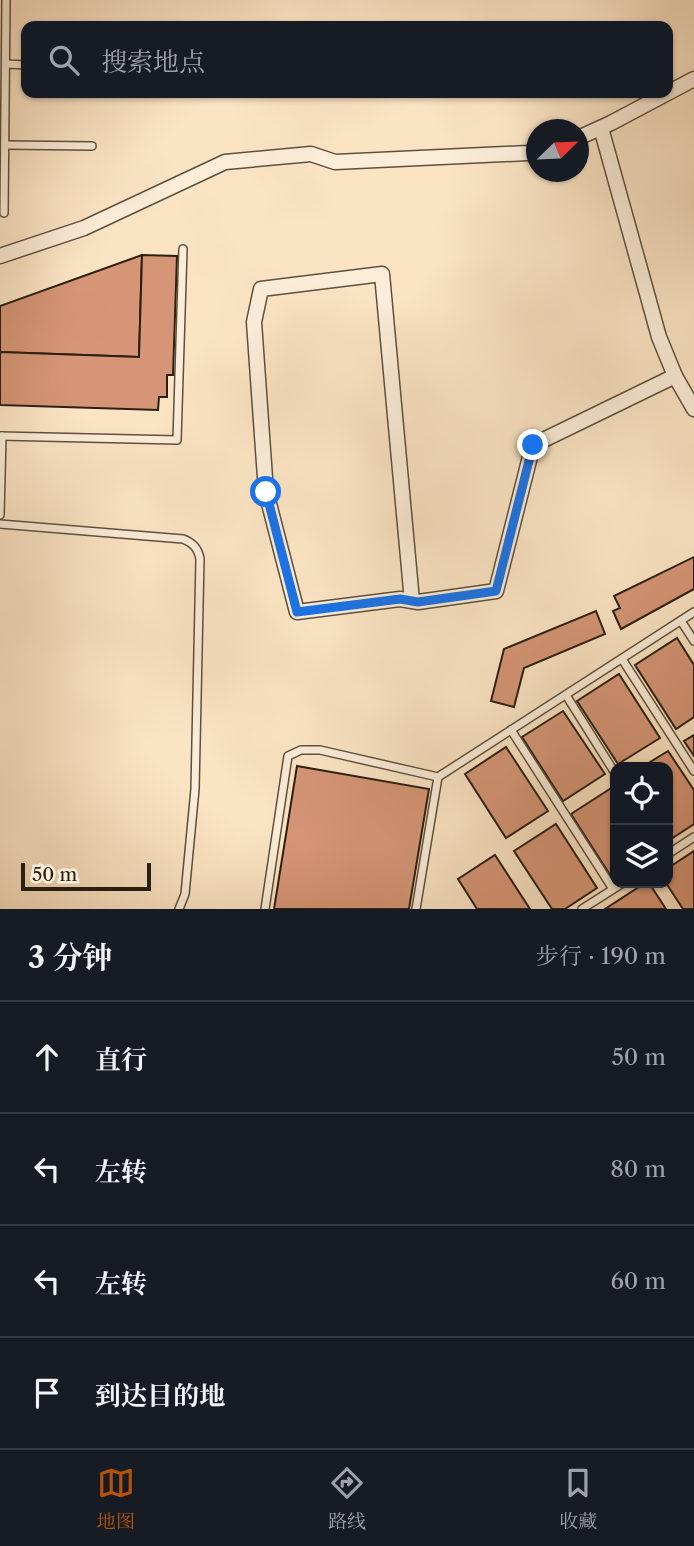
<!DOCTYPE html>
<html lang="zh">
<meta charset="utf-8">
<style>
body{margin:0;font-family:"Libre Caslon Text","Noto Serif SC",serif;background:#20242c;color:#f1f3f6}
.controls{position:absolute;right:21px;bottom:21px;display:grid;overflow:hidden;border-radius:14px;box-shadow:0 2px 5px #0004}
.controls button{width:63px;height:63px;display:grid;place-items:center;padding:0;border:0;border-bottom:2px solid #363941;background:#171b24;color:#f1f3f6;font:35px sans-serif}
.compass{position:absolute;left:526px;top:119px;width:63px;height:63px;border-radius:50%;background:#171b24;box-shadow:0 2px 5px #0004;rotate:67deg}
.scale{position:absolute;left:21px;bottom:18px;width:130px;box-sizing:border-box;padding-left:7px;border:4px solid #2a1f11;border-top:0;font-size:19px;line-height:24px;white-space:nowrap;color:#2a1f11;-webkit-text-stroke:5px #fcedd9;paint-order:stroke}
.stop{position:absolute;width:21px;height:21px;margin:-16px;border:5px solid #1a73e8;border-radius:50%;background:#fff}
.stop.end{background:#1a73e8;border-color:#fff;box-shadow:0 2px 7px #0008}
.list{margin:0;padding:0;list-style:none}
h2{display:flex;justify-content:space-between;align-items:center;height:91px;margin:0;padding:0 28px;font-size:30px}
h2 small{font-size:23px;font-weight:400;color:#9ea1a6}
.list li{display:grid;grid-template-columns:46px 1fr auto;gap:21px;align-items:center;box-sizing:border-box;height:112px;padding:0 28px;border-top:2px solid #363941}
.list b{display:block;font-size:26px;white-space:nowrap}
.list em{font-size:23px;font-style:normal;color:#9ea1a6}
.icon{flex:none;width:38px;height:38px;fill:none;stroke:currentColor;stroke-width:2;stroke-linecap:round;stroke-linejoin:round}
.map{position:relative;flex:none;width:694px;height:909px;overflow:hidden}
.search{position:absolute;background:#171b24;box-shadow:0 2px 5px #0004;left:21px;right:21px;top:21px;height:77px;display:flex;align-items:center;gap:18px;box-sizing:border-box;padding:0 24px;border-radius:14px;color:#9ea1a6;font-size:26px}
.sheet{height:539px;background:#171b24}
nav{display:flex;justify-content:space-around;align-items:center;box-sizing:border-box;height:98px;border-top:2px solid #363941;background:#171b24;font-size:19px;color:#9ea1a6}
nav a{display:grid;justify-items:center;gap:4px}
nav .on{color:#b45309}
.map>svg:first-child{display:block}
.building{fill:#d59576;stroke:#2a1f11;stroke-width:2}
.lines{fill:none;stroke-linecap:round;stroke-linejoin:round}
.lane-casing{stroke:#5e503e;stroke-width:10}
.street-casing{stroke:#5e503e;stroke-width:17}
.lane{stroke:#fcedd9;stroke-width:7}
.street{stroke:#fcedd9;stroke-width:14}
.route{stroke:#1a73e8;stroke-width:9}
</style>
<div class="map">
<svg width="694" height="909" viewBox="0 0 694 909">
<rect width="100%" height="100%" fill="#fbe4c4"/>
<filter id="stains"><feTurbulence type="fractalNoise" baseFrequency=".00286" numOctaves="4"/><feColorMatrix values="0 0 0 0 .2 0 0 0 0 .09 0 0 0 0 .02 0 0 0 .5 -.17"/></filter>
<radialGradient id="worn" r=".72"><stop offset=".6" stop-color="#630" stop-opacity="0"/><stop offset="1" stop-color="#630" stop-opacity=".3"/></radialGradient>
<g class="building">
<polygon points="142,255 139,357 0,352 0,306"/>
<polygon points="142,255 177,256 173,375 167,375 167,397 159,397 158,410 0,405 0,352 139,357"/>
<polygon points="694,557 694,589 621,629 613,611 620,608 614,596"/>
<polygon points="596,611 605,634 524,668 514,707 491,701 504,649"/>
<polygon points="677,638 694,665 694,717 676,729 635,665"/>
<polygon points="619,674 660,738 618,764 577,701"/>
<polygon points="563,711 605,774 563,801 522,737"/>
<polygon points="694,735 694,756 684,741"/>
<polygon points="506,747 548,811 506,838 465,774"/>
<polygon points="668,751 694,790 694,824 668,841 668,767 642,767"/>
<polygon points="297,766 429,789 409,909 274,909"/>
<polygon points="613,787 615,791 615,876 612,878 571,814"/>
<polygon points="556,824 597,888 565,909 552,909 514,851"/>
<polygon points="694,851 694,909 683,909 666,883 668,868"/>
<polygon points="495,855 530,909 477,909 458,879"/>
<polygon points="645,883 649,883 666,909 605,909"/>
</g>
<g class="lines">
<defs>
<g id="lane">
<polyline points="6,64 26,65"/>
<polyline points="5,145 92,146"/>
<polyline points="4,213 6,0"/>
<polyline points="0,436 177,440 183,249"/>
<polyline points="0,515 2,436"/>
<path d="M0,524L183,539C193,543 198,548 200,559L195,789L185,894L179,909"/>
<polyline points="681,621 694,641"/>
<polyline points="622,659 694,771"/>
<polyline points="566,695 615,773"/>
<polyline points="511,730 613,889"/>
<polyline points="668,854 694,837"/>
<polyline points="265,909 288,756 301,750 320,750 438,777 694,612"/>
<polyline points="416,909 438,777"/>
<polyline points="582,909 623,883"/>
</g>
<g id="street">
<polyline points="601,128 659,337 675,376 694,409"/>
<polyline points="578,138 611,123 694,79"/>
<polyline points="0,256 84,228 225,162 311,154 335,162 528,153 536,150"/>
<polyline points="412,601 382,274 261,289 254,322 266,492 297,612 400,599 418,602 496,591 533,445 675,376"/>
</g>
</defs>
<use href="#lane" class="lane-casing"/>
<use href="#street" class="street-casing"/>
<use href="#lane" class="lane"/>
<use href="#street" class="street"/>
</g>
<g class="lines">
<polyline class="route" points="266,492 297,612 400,599 418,602 496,591 533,445"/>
</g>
<rect width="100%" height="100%" filter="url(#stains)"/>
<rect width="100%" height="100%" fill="url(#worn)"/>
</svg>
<div class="controls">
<button><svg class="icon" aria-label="locate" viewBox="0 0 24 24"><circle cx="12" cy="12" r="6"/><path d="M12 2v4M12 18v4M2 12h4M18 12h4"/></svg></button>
<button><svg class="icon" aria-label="layers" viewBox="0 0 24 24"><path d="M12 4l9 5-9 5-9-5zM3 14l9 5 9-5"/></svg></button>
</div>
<svg class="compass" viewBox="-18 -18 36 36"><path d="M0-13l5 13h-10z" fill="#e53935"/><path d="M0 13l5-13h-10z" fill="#9ea1a6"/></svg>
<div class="scale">50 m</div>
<div class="stop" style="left:266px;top:492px"></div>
<div class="stop end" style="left:533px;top:445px"></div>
<div class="search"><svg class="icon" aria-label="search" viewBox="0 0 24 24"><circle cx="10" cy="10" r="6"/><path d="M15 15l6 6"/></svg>搜索地点</div>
</div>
<section class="sheet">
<h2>3 分钟<small>步行 · 190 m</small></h2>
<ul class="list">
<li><svg class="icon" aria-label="ahead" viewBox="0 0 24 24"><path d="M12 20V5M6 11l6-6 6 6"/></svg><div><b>直行</b></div><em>50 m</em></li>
<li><svg class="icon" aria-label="left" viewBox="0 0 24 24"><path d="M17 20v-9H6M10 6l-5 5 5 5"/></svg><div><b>左转</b></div><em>80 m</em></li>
<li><svg class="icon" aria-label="left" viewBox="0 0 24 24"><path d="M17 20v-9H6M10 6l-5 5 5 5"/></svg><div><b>左转</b></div><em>60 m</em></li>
<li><svg class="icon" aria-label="arrive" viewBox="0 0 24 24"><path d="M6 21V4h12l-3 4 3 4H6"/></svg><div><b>到达目的地</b></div></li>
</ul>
</section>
<nav>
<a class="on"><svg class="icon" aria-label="map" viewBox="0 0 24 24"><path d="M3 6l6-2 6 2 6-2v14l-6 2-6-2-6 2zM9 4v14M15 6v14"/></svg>地图</a>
<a><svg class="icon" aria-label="directions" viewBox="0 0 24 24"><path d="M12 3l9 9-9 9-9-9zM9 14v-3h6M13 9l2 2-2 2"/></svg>路线</a>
<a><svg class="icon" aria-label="saved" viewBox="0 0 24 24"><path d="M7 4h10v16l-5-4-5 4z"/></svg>收藏</a>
</nav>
